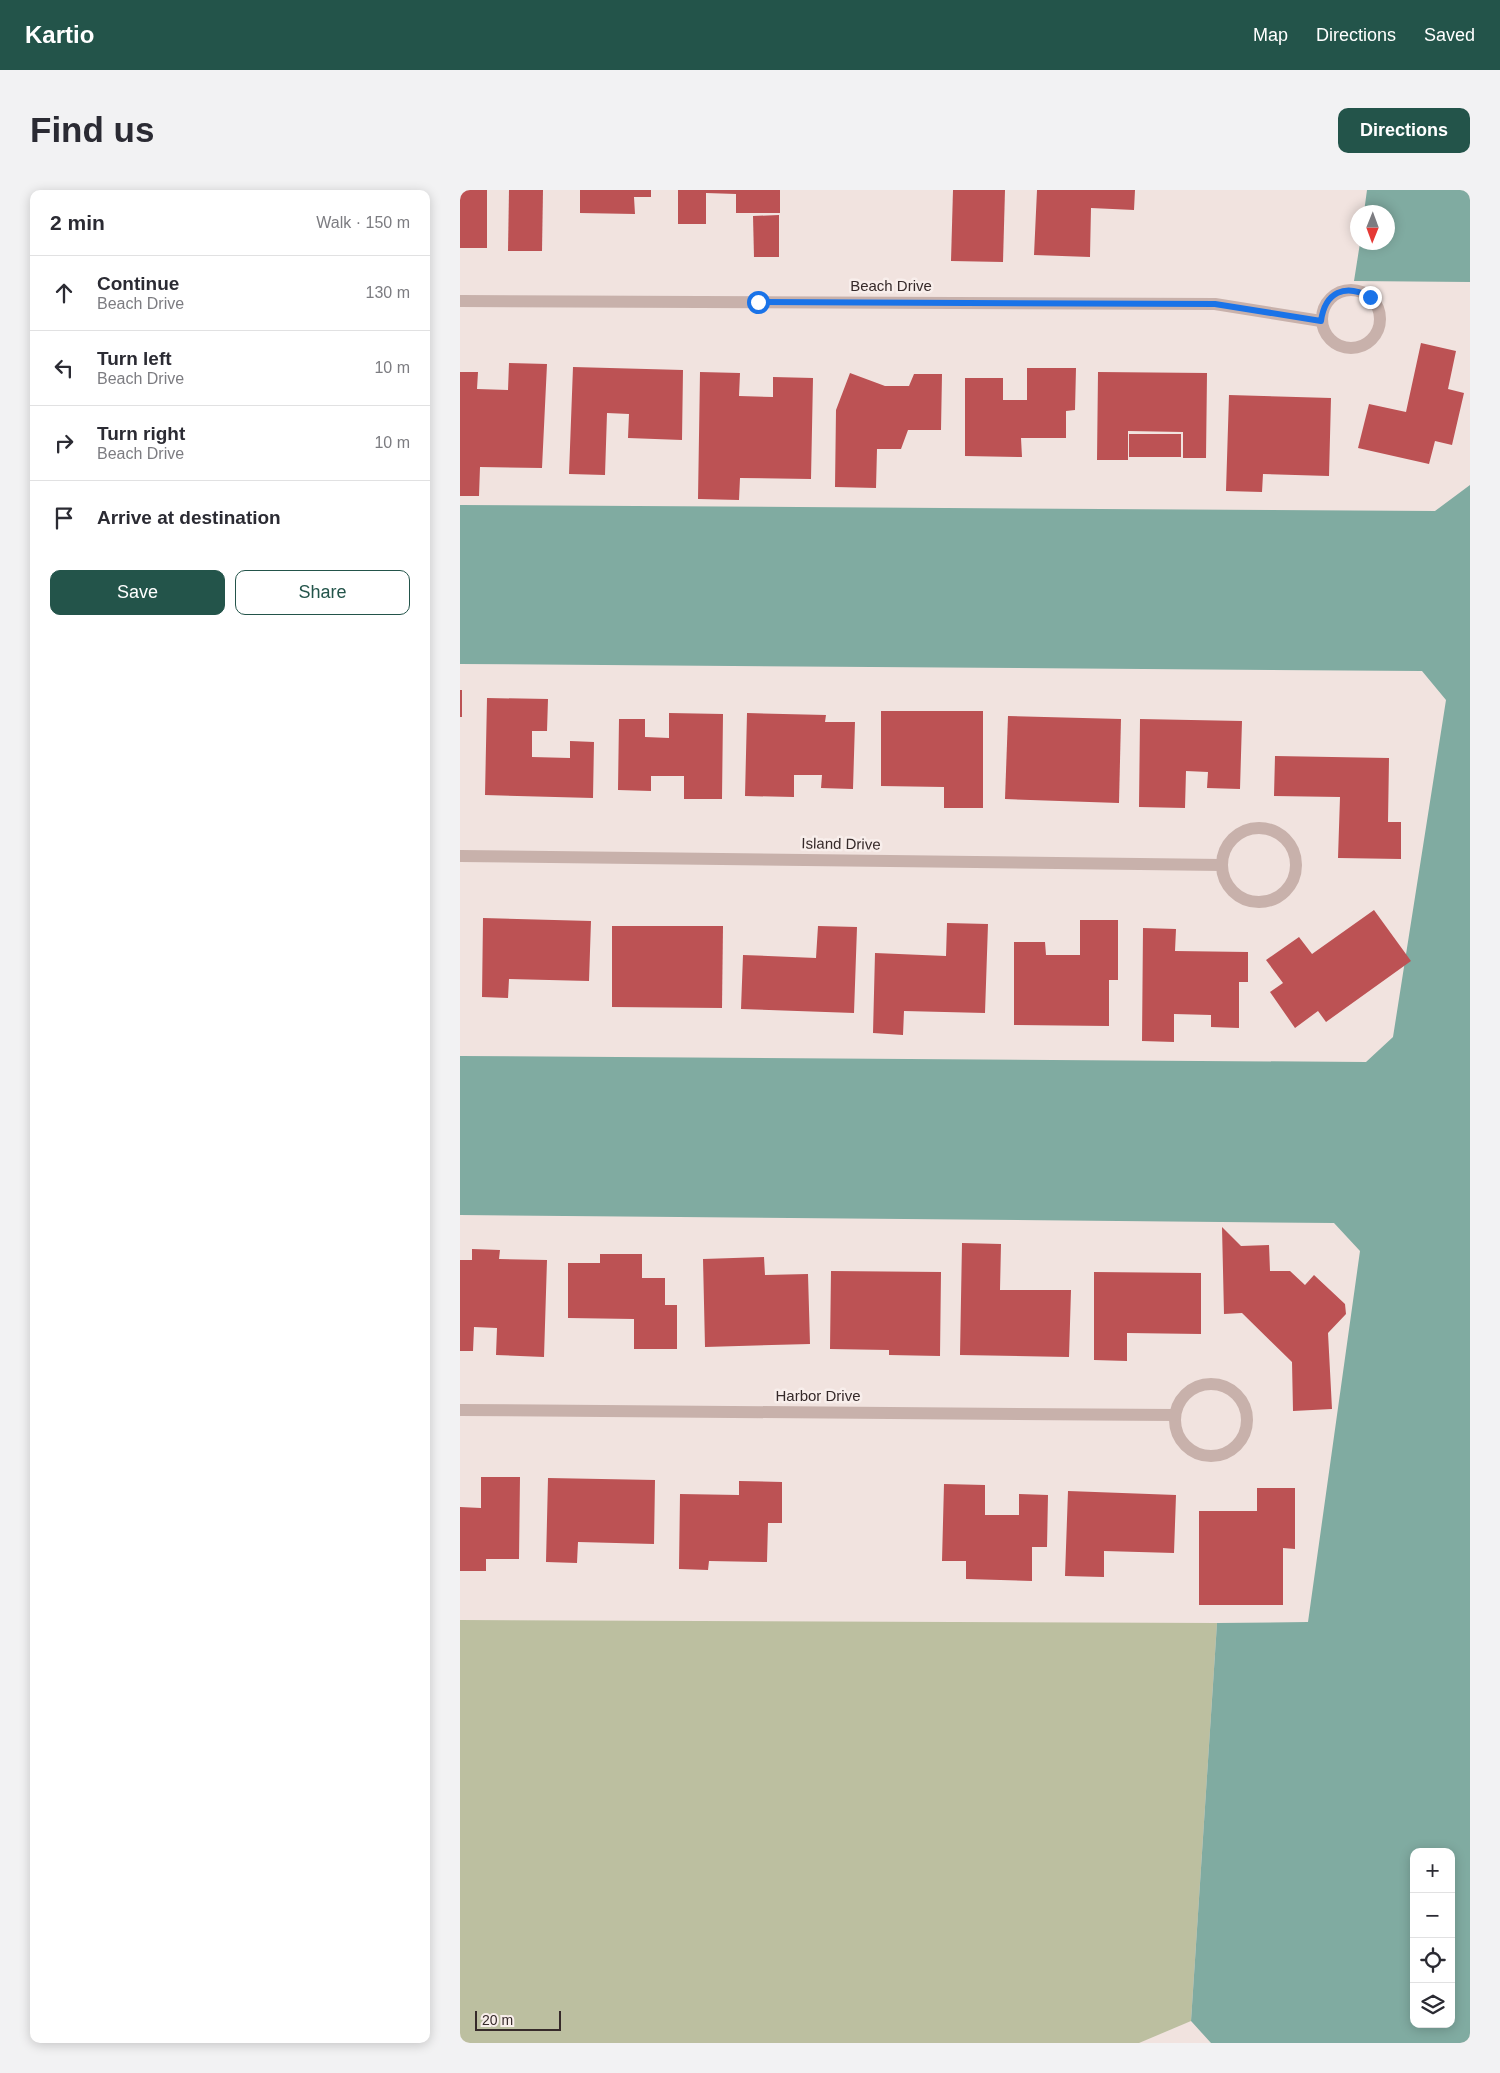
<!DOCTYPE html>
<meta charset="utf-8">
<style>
body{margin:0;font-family:Helvetica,sans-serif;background:#f2f2f3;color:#2b2b33}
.controls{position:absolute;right:15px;bottom:15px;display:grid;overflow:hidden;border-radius:10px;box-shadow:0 2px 12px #0003}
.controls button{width:45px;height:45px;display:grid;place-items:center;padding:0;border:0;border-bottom:1px solid #e1e1e2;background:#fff;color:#2b2b33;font:25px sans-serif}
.compass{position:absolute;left:890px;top:15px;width:45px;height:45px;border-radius:50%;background:#fff;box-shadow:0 2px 12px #0003;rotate:181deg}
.scale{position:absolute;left:15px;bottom:12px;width:86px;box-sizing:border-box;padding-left:5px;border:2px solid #362a2a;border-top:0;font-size:14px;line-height:18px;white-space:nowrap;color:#362a2a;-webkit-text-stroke:4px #f8eeeb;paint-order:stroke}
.stop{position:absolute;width:15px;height:15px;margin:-11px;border:4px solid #1a73e8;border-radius:50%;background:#fff}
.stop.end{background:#1a73e8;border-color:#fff;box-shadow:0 1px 5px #0008}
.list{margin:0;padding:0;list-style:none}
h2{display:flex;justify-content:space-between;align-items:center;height:65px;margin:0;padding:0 20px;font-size:21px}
h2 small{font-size:16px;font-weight:400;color:#7c7c81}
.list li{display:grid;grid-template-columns:32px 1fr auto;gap:15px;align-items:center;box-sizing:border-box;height:75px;padding:0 20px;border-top:1px solid #e1e1e2}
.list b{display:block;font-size:19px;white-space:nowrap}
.list p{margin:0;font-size:16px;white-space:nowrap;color:#7c7c81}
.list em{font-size:16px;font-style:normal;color:#7c7c81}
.actions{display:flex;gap:10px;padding:15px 20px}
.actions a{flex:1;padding:11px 0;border:1px solid #23544a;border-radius:10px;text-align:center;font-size:18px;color:#23544a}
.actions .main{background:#23544a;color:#fff}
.icon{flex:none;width:28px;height:28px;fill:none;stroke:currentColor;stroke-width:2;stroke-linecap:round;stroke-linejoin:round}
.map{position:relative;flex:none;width:1010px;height:1853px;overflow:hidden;border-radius:10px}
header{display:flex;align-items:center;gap:30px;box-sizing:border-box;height:70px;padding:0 25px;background:#23544a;color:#fff}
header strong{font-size:24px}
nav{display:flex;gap:28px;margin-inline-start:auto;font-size:18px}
.intro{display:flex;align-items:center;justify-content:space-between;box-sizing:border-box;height:120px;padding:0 30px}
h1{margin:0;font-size:35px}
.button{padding:12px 22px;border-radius:10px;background:#23544a;color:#fff;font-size:18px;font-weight:700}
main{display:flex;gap:30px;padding:0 30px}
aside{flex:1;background:#fff;border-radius:10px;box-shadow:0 2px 12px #0003}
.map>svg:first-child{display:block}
.green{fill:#bcbfa0}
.water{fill:#80aba1;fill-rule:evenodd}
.building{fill:#bc5254}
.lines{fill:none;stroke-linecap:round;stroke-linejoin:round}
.minor{stroke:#c8b1ab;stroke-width:12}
.route{stroke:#1a73e8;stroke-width:6}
.labels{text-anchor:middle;stroke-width:5;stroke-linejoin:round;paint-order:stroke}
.street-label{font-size:15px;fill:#362a2a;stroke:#f8eeeb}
</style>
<header>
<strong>Kartio</strong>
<nav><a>Map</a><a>Directions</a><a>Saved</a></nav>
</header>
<div class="intro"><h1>Find us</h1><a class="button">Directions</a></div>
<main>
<aside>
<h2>2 min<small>Walk · 150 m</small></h2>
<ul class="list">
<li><svg class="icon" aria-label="ahead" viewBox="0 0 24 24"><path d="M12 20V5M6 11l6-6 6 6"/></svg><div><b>Continue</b><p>Beach Drive</p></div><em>130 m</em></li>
<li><svg class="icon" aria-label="left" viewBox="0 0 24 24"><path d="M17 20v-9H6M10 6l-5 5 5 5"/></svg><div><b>Turn left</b><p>Beach Drive</p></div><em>10 m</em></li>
<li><svg class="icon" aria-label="right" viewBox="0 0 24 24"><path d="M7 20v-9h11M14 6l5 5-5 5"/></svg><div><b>Turn right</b><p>Beach Drive</p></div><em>10 m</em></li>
<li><svg class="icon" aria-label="arrive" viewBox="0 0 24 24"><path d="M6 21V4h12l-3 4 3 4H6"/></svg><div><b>Arrive at destination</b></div></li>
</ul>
<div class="actions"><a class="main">Save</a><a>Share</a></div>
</aside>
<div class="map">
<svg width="1010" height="1853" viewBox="0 0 1010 1853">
<rect width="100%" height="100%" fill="#f1e3df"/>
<polygon class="green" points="0,1430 757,1433 731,1831 679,1853 0,1853"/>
<g class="water">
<polygon points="907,0 1010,0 1010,92 894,91 900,53 928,52 928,22 904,22"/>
<path d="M1010,295V1853H751L731,1831L757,1433L848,1432L900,1061L874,1033L0,1025V866L906,872L933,847L986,510L962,481L0,474V315L975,321ZM954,1662H991V1834H954Z"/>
</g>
<g class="building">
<rect x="0" y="0" width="27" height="58"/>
<polygon points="49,0 83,0 82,61 48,61"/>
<polygon points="120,0 191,0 191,7 174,7 175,24 120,23"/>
<polygon points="218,0 320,0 320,23 276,23 276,4 246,3 246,34 218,34"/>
<polygon points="493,0 545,0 543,72 491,71"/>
<polygon points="577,0 675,0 674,20 631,18 630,67 574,65"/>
<polygon points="319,25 319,67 294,67 293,26"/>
<polygon points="961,153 996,161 988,199 1004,203 992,255 975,251 969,274 898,258 909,214 946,222"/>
<polygon points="49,173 87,174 82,278 20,277 19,306 0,306 0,182 18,182 17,199 48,200"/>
<polygon points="113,177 223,180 222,250 168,248 169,224 147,223 145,285 109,284"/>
<polygon points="567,178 616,178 615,220 606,221 606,248 561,248 562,267 505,266 505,188 543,188 543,210 567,210"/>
<polygon points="240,182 280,183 279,206 313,207 313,187 353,188 351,289 280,288 279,310 238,309"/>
<polygon points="638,182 747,183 746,268 723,268 723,242 668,241 668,270 637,270"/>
<polygon points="390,183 425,196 449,196 454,184 482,184 481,240 448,240 441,259 417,259 416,298 375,297 376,220"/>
<polygon points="769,205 871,208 869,286 803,284 802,302 766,301"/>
<rect x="669" y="244" width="52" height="23"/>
<rect x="0" y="500" width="2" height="27"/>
<polygon points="27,508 88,509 87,541 72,541 72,567 110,568 110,551 134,552 133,608 25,605"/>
<polygon points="421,521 523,521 523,618 484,618 484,597 421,596"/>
<polygon points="209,523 263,524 262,609 224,609 224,586 191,586 191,601 158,600 159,529 185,529 185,547 209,548"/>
<polygon points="287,523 366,525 365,532 395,532 393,599 361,598 362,585 334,585 334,607 285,606"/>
<polygon points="548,526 661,529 659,613 545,609"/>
<polygon points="680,529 782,531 780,599 747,598 748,582 726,581 725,618 679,617"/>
<polygon points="815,566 929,568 928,632 941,632 941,669 878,668 880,607 814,606"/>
<polygon points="914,720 951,771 866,832 858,821 835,838 810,802 823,793 806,770 839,747 852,764"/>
<polygon points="23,728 131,731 129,791 49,789 48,808 22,807"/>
<polygon points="620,730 658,730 658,790 649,790 649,836 554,835 554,752 585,752 586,765 620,765"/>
<polygon points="487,733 528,734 525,823 444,821 443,845 413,843 415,763 486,766"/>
<polygon points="152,736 263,736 262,818 152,817"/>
<polygon points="358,736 397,737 394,823 281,819 283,765 356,768"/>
<polygon points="683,738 716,739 715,761 788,762 788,792 779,792 779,838 751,837 751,825 714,824 714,852 682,851"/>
<polygon points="762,1037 781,1056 809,1055 810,1081 830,1081 845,1095 854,1085 885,1114 886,1124 868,1143 872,1219 833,1221 832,1172 782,1123 764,1124"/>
<polygon points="502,1053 541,1054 540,1100 611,1100 609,1167 500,1165"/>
<polygon points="12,1059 40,1060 39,1069 87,1070 84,1167 36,1165 37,1138 14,1137 13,1161 0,1161 0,1070 12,1070"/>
<polygon points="140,1064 182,1064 182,1088 205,1088 205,1115 217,1115 217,1159 174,1159 174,1129 108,1128 108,1073 140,1073"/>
<polygon points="304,1067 305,1085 348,1084 350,1154 245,1157 243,1069"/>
<polygon points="371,1081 481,1082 480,1166 429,1165 429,1160 370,1159"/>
<polygon points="634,1082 741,1083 741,1144 667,1143 667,1171 634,1170"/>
<polygon points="21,1287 60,1287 59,1369 26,1369 26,1381 0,1381 0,1317 21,1318"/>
<polygon points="88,1288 195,1290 194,1354 118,1352 117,1373 86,1372"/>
<polygon points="279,1291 322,1292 322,1333 308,1333 307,1372 249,1371 248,1380 219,1379 220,1304 279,1305"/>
<polygon points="484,1294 525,1295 525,1325 559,1325 559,1304 588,1305 587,1357 572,1357 572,1391 506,1389 506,1371 482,1371"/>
<polygon points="797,1298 835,1298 835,1359 823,1358 823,1415 739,1415 739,1321 797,1321"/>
<polygon points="608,1301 716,1305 714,1363 644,1361 644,1387 605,1386"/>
</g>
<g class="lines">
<g class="minor">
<circle cx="891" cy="129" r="29"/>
<polyline points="0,111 755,114 861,131"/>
<circle cx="799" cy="675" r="37"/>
<polyline points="0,666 762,675"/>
<circle cx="751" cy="1230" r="36"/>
<polyline points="0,1220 715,1225"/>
</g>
</g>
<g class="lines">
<path class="route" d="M298,112L755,114L861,131C865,102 885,93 910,107"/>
</g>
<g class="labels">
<g class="street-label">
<text x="431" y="101">Beach Drive</text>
<text transform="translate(381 654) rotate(1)" y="5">Island Drive</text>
<text x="358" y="1211">Harbor Drive</text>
</g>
</g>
</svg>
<div class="controls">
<button>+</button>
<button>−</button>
<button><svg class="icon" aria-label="locate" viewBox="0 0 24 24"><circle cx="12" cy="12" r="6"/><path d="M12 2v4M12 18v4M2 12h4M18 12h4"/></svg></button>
<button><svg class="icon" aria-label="layers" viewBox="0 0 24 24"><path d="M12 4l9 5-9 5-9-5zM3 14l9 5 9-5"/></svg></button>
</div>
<svg class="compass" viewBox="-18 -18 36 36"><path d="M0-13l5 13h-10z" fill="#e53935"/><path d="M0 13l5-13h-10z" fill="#7c7c81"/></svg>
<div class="scale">20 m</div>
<div class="stop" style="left:298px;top:112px"></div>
<div class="stop end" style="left:910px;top:107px"></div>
</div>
</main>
